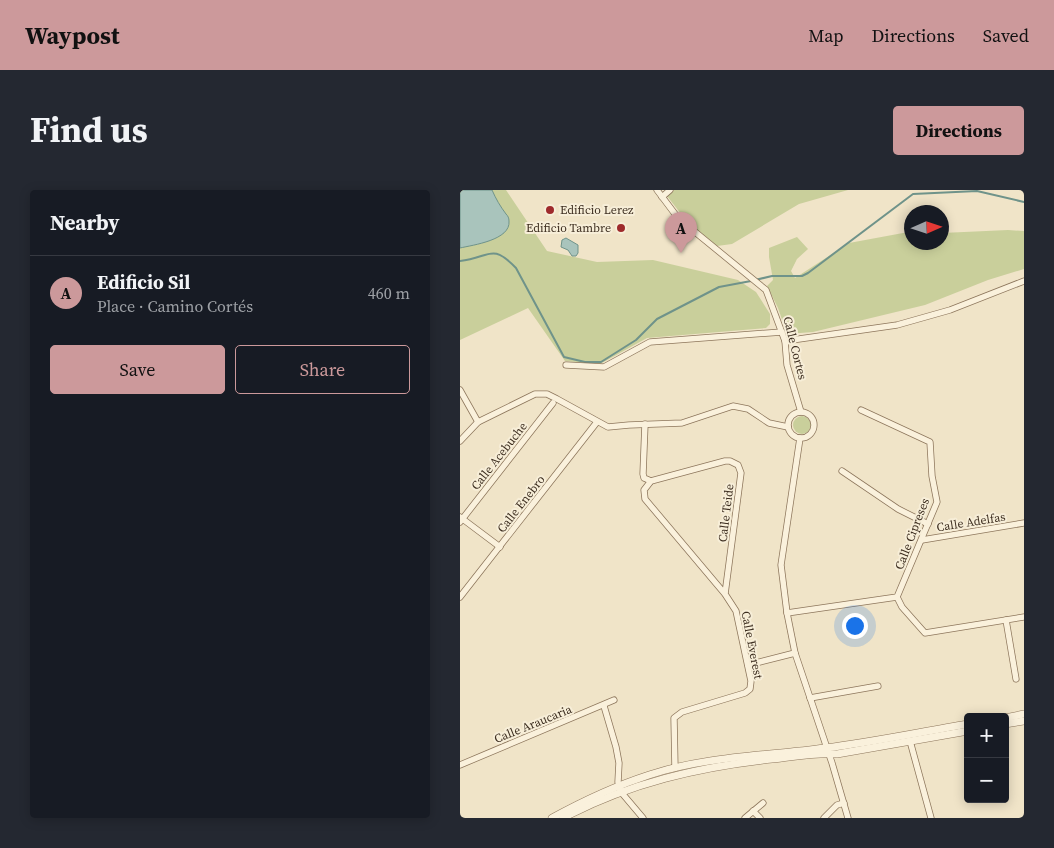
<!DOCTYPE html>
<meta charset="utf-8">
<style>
body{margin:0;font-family:"Source Serif 4",serif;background:#242831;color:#f1f3f6}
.controls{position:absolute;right:15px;bottom:15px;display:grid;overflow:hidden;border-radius:5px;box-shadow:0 2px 12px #0003}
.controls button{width:45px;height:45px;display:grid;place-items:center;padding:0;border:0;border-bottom:1px solid #363941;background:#171b24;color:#f1f3f6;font:25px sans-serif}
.compass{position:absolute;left:444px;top:15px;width:45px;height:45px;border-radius:50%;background:#171b24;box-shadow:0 2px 12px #0003;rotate:87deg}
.you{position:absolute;left:394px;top:435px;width:18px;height:18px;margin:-12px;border:4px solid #fff;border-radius:50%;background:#1a73e8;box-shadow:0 0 0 8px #1a73e833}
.badge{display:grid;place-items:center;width:32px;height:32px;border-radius:50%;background:#cc999b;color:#111;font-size:16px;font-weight:700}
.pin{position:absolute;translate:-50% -41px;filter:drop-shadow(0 1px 2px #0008)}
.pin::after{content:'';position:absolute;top:26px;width:18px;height:15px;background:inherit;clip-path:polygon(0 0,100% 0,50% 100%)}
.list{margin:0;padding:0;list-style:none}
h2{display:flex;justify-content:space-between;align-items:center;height:65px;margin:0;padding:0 20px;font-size:21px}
h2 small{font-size:16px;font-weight:400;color:#9ea1a6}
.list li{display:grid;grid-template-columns:32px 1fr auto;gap:15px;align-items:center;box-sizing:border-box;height:75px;padding:0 20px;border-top:1px solid #363941}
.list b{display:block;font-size:19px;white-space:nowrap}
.list p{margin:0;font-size:16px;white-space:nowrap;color:#9ea1a6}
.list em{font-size:16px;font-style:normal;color:#9ea1a6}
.actions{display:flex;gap:10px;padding:15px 20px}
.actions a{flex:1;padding:11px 0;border:1px solid #cc999b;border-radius:5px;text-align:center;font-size:18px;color:#cc999b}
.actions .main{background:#cc999b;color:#111}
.map{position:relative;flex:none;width:564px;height:628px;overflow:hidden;border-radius:5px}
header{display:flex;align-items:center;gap:30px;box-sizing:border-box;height:70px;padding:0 25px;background:#cc999b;color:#111}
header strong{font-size:24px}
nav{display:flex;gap:28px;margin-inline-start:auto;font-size:18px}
.intro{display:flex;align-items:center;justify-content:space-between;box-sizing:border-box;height:120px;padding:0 30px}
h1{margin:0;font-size:35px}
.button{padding:12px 22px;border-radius:5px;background:#cc999b;color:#111;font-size:18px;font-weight:700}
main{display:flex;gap:30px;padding:0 30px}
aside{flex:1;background:#171b24;border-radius:5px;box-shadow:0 2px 12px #0003}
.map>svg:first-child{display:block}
.green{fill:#c9cf9b}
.water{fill:#a9c4bc;stroke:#6f938a}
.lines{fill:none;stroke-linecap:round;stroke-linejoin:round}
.stream{stroke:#6f938a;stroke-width:2}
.minor-casing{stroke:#8d765c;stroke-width:7}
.tertiary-casing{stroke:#8d765c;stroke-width:8}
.minor{stroke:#faf1dc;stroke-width:5.5}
.tertiary{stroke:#faf1dc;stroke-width:7}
.poi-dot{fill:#9e2a2b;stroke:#f7eed8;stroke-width:2}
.labels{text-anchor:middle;stroke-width:4;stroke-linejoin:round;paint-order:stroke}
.poi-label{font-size:12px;fill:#3d2e20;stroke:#f7eed8;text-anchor:start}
.street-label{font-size:12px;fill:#3d2e20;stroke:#f7eed8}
</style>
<header>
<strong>Waypost</strong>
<nav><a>Map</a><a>Directions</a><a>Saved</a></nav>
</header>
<div class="intro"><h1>Find us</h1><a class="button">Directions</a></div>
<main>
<aside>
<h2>Nearby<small></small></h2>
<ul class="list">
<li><span class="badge">A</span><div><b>Edificio Sil</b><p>Place · Camino Cortés</p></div><em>460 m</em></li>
</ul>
<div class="actions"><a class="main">Save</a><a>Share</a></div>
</aside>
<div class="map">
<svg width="564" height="628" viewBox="0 0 564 628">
<rect width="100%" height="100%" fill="#f0e4c8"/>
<g class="green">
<polygon points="0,0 46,0 87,61 137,72 193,70 278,90 296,102 310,124 310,134 306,138 187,148 140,174 105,171 68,118 0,150"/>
<polygon points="214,0 388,0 339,14 272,54 257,56 229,34 207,6"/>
<polygon points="548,40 564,41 564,79 528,90 465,115 353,142 327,144 318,118 307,96 313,90 309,67 309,58 337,47 348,59 337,69 331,81 335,88 389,53 443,43 451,43 452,52 482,52 482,43"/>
<circle cx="342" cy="235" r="9"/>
</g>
<g class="water">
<path d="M3,0H32C36,9 40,16 46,24C48,26 49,28 49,31C51,50 13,55 0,58V2Z"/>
<polygon points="106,48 118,55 118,63 116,66 112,66 108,60 101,57 102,50"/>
</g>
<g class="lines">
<g class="stream">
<path d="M0,71C30,68 31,52 56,78L104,167L125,172H141L176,150L197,129L259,97L291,91"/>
<polyline points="295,90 312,86 342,86 348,83 453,4 517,1 564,12"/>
</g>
<defs>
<g id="minor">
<polyline points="197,0 218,28 306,100 325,151 327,175 341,222"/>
<polyline points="202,7 210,0"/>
<polyline points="325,151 437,135 490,120 564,91"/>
<polyline points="106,175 144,177 190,152 322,142"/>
<polyline points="0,200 18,232"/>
<circle cx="341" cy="235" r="13"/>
<polyline points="185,234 183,284 184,288 191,291"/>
<polyline points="340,248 321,375 327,423 335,463 372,573 388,628"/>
<polyline points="0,251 18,232 75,204 87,204 97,209 148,237 169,235 222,233 273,216 288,219 309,233 328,237"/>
<polyline points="382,281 438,319 468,334"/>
<polyline points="0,327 40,357"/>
<polyline points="0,332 93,213"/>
<polyline points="462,350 564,333"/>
<polyline points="0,407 137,232"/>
<polyline points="437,407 442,417 465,443 564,427"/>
<polyline points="327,423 437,407 477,312 472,286 470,252 401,220"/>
<polyline points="546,430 556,489"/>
<polyline points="288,475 335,463"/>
<polyline points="350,508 418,496"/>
<polyline points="144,516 156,557 159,573 158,592 161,602 183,628"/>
<polyline points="450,551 471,628"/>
<polyline points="0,575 154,510"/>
<polyline points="215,578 214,528 222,522 285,503 290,499 291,491 276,421 265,404 185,309 184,300 191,291 265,271 270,271 278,275 281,283 265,404"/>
<polyline points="293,621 300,628"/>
<polyline points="285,628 303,613"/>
<polyline points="364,628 377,615 384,613"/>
</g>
<g id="tertiary">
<polyline points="545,528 564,524"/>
<polyline points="545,534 564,531"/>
<path d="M92,628C123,611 155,596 189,585C246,566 307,566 365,558C413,552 460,542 508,534"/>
<path d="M103,628C169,593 239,577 312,569C333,567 355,562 377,564L508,541"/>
</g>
</defs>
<use href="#minor" class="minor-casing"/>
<use href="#tertiary" class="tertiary-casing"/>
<use href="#minor" class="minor"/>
<use href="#tertiary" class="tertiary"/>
</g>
<g class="poi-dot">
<circle cx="90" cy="20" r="5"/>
<circle cx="161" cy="38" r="5"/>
</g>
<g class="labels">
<g class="poi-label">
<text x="100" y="24">Edificio Lerez</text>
<text x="151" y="42" text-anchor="end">Edificio Tambre</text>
</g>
<g class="street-label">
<text transform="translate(335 158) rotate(76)" y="4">Calle Cortes</text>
<text transform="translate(39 266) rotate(-52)" y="4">Calle Acebuche</text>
<text transform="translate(61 314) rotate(-52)" y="4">Calle Enebro</text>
<text transform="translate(266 323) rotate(-83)" y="4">Calle Teide</text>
<text transform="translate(511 332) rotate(-9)" y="4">Calle Adelfas</text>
<text transform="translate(452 344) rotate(-69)" y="4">Calle Cipreses</text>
<text transform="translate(292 455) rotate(79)" y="4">Calle Everest</text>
<text transform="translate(73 534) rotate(-22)" y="4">Calle Araucaria</text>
</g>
</g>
</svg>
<div class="controls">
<button>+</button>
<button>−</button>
</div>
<svg class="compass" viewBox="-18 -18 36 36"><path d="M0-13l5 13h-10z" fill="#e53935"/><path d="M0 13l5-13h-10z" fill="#9ea1a6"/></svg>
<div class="you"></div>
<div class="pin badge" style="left:221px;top:63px">A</div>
</div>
</main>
